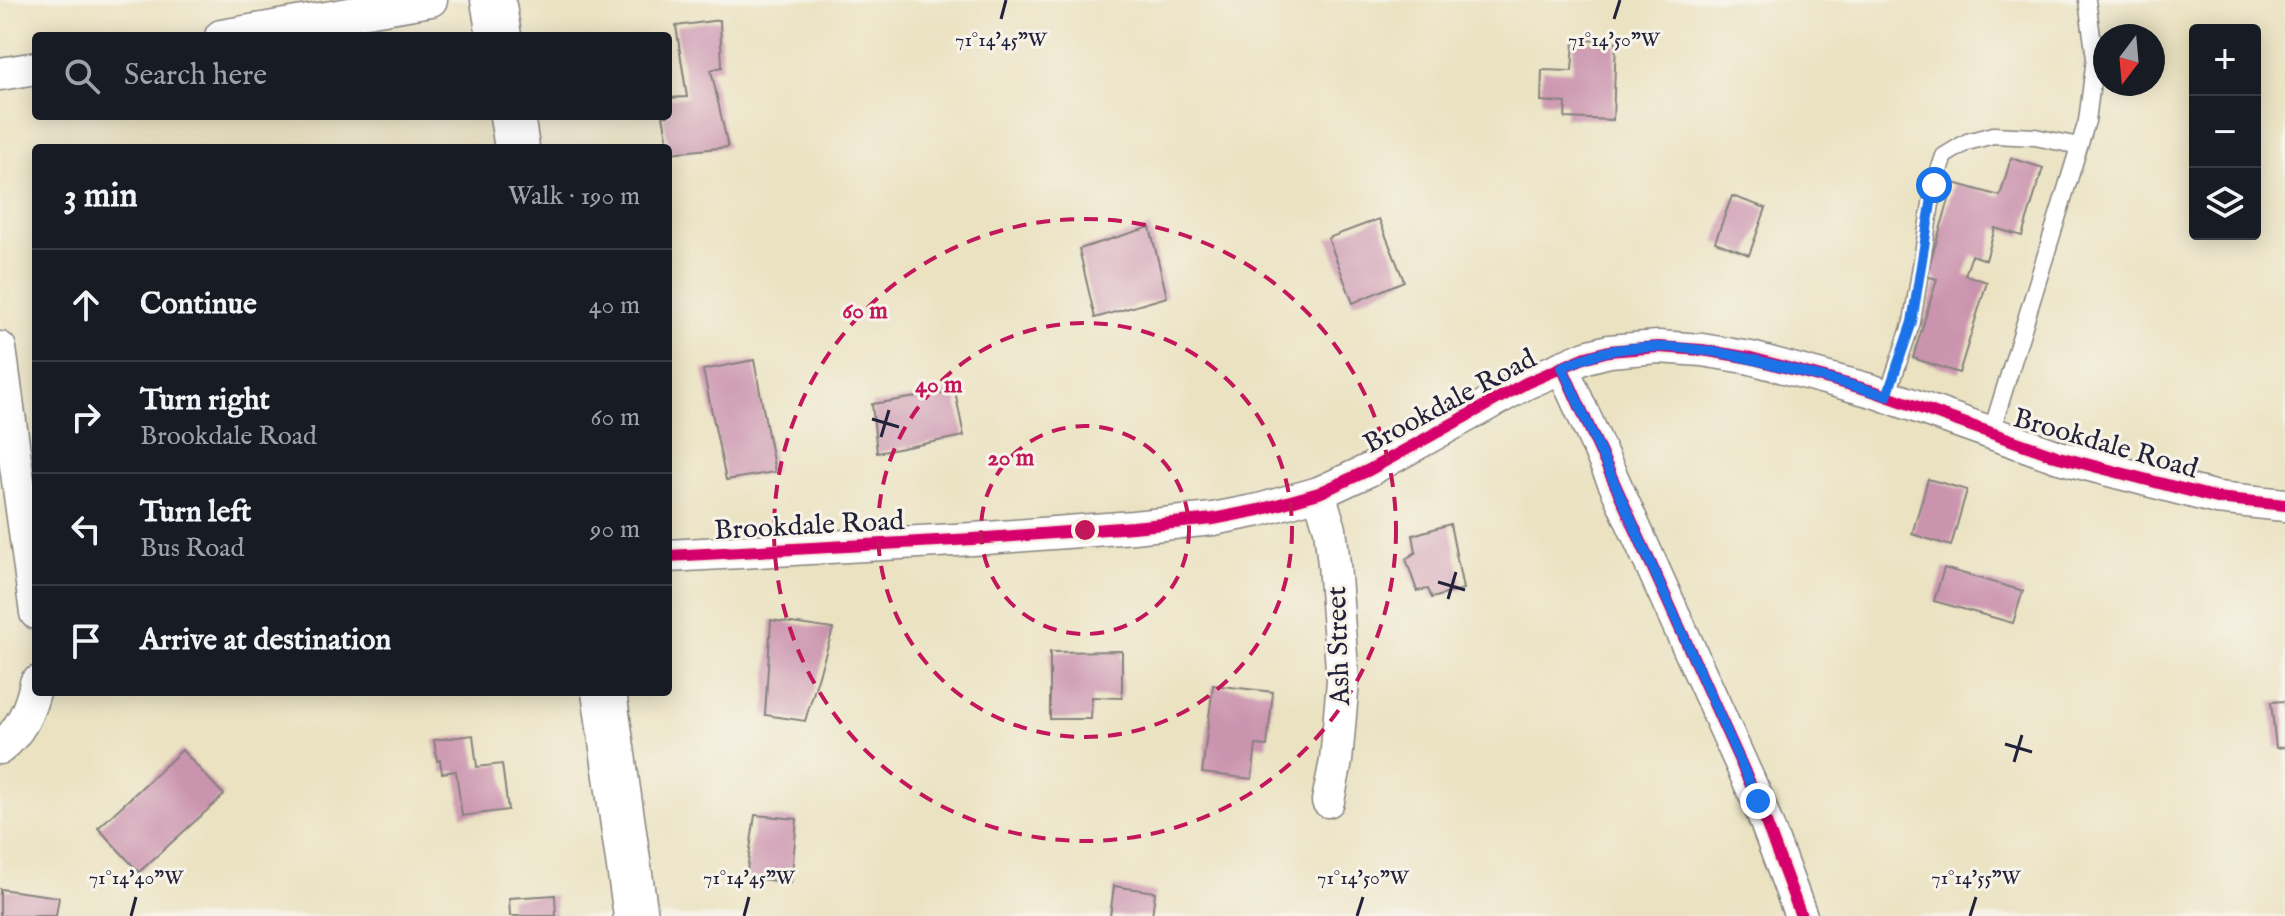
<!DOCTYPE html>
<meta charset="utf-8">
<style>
body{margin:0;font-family:"IM FELL English",serif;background:#242831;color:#f1f3f6}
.controls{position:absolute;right:24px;top:24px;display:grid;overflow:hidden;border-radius:8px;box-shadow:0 4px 20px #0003}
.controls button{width:72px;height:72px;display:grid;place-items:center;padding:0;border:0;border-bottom:2px solid #363941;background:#171b24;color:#f1f3f6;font:40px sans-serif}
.compass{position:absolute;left:2093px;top:24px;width:72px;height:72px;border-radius:50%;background:#171b24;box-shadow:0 4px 20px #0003;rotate:196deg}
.stop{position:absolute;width:24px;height:24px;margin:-18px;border:6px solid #1a73e8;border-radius:50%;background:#fff}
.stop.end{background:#1a73e8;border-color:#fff;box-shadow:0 2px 8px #0008}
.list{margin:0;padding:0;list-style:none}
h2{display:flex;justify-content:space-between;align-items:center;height:104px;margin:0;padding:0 32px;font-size:34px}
h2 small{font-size:26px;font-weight:400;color:#9ea1a6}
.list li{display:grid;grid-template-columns:52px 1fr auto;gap:24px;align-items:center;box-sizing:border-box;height:112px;padding:0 32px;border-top:2px solid #363941}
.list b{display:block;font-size:30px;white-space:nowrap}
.list p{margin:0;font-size:26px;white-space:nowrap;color:#9ea1a6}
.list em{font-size:26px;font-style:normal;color:#9ea1a6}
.icon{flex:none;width:44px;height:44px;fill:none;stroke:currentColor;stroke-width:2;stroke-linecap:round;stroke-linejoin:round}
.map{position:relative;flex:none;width:2285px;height:916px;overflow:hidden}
.search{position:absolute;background:#171b24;box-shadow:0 4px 20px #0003;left:32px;top:32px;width:640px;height:88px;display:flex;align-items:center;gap:20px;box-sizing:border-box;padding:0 28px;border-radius:8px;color:#9ea1a6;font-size:30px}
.panel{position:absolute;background:#171b24;box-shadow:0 4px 20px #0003;left:32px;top:144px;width:640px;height:552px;border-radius:8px}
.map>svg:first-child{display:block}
.building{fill:#ca93ae}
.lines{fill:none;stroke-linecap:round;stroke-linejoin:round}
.lane-casing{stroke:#86827e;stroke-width:19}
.street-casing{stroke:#86827e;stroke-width:35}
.secondary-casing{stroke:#86827e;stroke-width:47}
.lane{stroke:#fff;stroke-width:16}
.street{stroke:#fff;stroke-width:32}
.secondary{stroke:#fff;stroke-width:44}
.cycleway-casing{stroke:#f7f3e8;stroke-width:17}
.cycleway{stroke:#d6006c;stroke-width:12}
.route{stroke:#1a73e8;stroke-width:10}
.ticks{fill:none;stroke:#22223b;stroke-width:3}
.ring{fill:none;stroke:#c2185b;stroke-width:4;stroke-dasharray:14 10}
.labels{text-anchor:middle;stroke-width:6;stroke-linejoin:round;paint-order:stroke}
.street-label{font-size:28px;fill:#22223b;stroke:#f7f3e8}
.ticks-label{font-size:20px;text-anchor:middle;fill:#22223b;stroke:#f7f3e8;stroke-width:6;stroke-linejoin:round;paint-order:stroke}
.centre{fill:#c2185b;stroke:#f7f3e8;stroke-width:4}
.ring-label{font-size:24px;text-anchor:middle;font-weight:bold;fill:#c2185b;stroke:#f7f3e8;stroke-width:6;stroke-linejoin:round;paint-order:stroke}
</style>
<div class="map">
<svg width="2285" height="916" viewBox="0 0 2285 916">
<rect width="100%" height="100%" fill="#f7f3e8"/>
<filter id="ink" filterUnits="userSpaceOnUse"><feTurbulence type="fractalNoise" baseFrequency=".0125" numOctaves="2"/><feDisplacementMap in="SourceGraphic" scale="16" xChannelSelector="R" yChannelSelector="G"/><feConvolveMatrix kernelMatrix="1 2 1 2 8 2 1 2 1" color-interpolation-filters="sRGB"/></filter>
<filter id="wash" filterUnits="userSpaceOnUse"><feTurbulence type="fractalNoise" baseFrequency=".006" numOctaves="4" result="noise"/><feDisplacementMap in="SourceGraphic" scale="32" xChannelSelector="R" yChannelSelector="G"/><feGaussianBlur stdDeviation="1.8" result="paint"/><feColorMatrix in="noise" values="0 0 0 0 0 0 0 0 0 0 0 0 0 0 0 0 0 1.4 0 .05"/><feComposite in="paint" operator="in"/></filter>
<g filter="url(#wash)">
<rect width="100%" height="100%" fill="#eae2c1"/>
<g id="blocks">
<g class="building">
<polygon points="720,20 722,67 711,70 728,147 670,153 663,116 668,116 668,98 687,97 676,26"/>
<polygon points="1574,40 1616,41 1613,120 1565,118 1566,103 1541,101 1542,70 1572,71"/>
<polygon points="2011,158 2043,168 2022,236 1995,228 1986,260 1972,255 1965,275 1987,282 1959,373 1913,358 1937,279 1926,276 1954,183 2000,196"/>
<polygon points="1732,196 1766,208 1749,255 1715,242"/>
<polygon points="1379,219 1404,281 1353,303 1328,238"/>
<polygon points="1150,227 1167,297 1095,318 1079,249"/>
<polygon points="754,360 775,472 726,480 703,370"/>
<polygon points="955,391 964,436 877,453 872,404"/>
<polygon points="1928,479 1967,490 1951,546 1912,534"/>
<polygon points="1450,524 1463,589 1432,598 1428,589 1417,591 1406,559 1416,552 1413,535"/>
<polygon points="1944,568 2023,591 2013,623 1934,601"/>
<polygon points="771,620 833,629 805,721 765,715"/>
<polygon points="1122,651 1122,698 1092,697 1091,719 1050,719 1050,652"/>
<polygon points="1213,685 1273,692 1267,746 1256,745 1252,779 1202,773"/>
<polygon points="2285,701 2285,747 2276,748 2271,702"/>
<polygon points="473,735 477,767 502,764 508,810 462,816 456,771 442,773 440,760 437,761 434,740"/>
<polygon points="182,750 224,795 139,872 98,828"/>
<polygon points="755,815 797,819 791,883 746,877"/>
<polygon points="1114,886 1155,892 1152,916 1110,916"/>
<polygon points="0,889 59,897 56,916 0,916"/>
<polygon points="555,895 556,916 510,916 509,898"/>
</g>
</g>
</g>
<g filter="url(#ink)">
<use href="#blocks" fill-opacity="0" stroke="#86827e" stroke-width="2"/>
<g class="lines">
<defs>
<g id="lane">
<polyline points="1887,396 1912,322 1934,185 1944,156 1967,142 1993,135 2035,137 2079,146"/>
<polyline points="1991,433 2087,121 2095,58 2087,0"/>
</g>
<g id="street">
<polyline points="221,36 431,0"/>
<polyline points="0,74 36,68"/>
<polyline points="0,348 36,613"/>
<polyline points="1562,367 1758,801 1801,916"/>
<polyline points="1319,493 1330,529 1334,564 1343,681 1336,761 1328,801"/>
<polyline points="668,556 973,539 1133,527 1213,519 1259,510 1319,493 1369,470 1526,383 1586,357 1609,351 1658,347 1702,350 1751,358 1873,391 2059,457 2217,498 2285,505"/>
<path d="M0,748C20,732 31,708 36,683"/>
</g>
<g id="secondary">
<polyline points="493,0 499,36"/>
<polyline points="512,116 517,148"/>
<polyline points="604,692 636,916"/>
</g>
</defs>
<use href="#lane" class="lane-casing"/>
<use href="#street" class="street-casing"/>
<use href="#secondary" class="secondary-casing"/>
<use href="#lane" class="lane"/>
<use href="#street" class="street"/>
<use href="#secondary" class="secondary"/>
<defs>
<g id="cycleway">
<polyline points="1562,367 1758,801 1801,916"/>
<polyline points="668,556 973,539 1133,527 1213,519 1259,510 1319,493 1369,470 1526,383 1586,357 1609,351 1658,347 1702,350 1751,358 1873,391 2059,457 2217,498 2285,505"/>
</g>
</defs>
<use href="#cycleway" class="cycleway-casing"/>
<use href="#cycleway" class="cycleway"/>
</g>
</g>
<g class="lines" filter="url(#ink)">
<path class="route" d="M1758,801L1562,367C1578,361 1593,354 1609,351C1677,339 1744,356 1809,374C1835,381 1861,387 1887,396L1912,322L1934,185"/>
</g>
<path class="ticks" d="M1001,19L1006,0M1614,19L1620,0M872,419L899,427M881,437L889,410M1438,582L1465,590M1448,599L1456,572M2005,744L2032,752M2014,762L2022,735M131,916L136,897M744,916L749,897M1357,916L1363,897M1970,916L1976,897"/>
<g class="ring">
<circle cx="1085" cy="530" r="104"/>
<circle cx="1085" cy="530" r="207"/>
<circle cx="1085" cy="530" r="311"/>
</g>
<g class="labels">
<g class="street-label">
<text transform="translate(1449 400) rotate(-28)" y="10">Brookdale Road</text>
<text transform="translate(2106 442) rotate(16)" y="10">Brookdale Road</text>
<text transform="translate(809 524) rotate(-3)" y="10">Brookdale Road</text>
<text transform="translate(1337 646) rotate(-92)" y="10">Ash Street</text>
</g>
</g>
<g class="ticks-label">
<text x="1001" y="46">71°14'45"W</text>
<text x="1614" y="46">71°14'50"W</text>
<text x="136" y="884">71°14'40"W</text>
<text x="749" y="884">71°14'45"W</text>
<text x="1363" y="884">71°14'50"W</text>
<text x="1976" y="884">71°14'55"W</text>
</g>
<circle cx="1085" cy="530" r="12" class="centre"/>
<g class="ring-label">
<text x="865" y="318">60 m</text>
<text x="939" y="392">40 m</text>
<text x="1011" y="465">20 m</text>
</g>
</svg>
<div class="controls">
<button>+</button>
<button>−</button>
<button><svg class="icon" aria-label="layers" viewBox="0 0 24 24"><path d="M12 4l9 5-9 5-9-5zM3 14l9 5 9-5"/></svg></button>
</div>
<svg class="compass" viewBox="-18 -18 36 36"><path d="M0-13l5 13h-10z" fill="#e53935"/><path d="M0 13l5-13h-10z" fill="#9ea1a6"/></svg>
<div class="stop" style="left:1934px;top:185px"></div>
<div class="stop end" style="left:1758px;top:801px"></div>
<div class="search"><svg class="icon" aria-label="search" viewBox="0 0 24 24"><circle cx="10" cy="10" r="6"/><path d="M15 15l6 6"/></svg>Search here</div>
<section class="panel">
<h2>3 min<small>Walk · 190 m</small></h2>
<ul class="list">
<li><svg class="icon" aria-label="ahead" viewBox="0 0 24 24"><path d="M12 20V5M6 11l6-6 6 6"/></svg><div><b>Continue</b></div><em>40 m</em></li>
<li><svg class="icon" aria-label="right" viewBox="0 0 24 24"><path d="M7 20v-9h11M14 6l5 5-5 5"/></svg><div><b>Turn right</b><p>Brookdale Road</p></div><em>60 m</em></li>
<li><svg class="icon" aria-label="left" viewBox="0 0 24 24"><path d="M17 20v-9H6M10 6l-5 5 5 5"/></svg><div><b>Turn left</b><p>Bus Road</p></div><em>90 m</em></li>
<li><svg class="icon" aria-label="arrive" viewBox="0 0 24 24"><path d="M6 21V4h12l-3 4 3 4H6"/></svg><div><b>Arrive at destination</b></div></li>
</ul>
</section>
</div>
